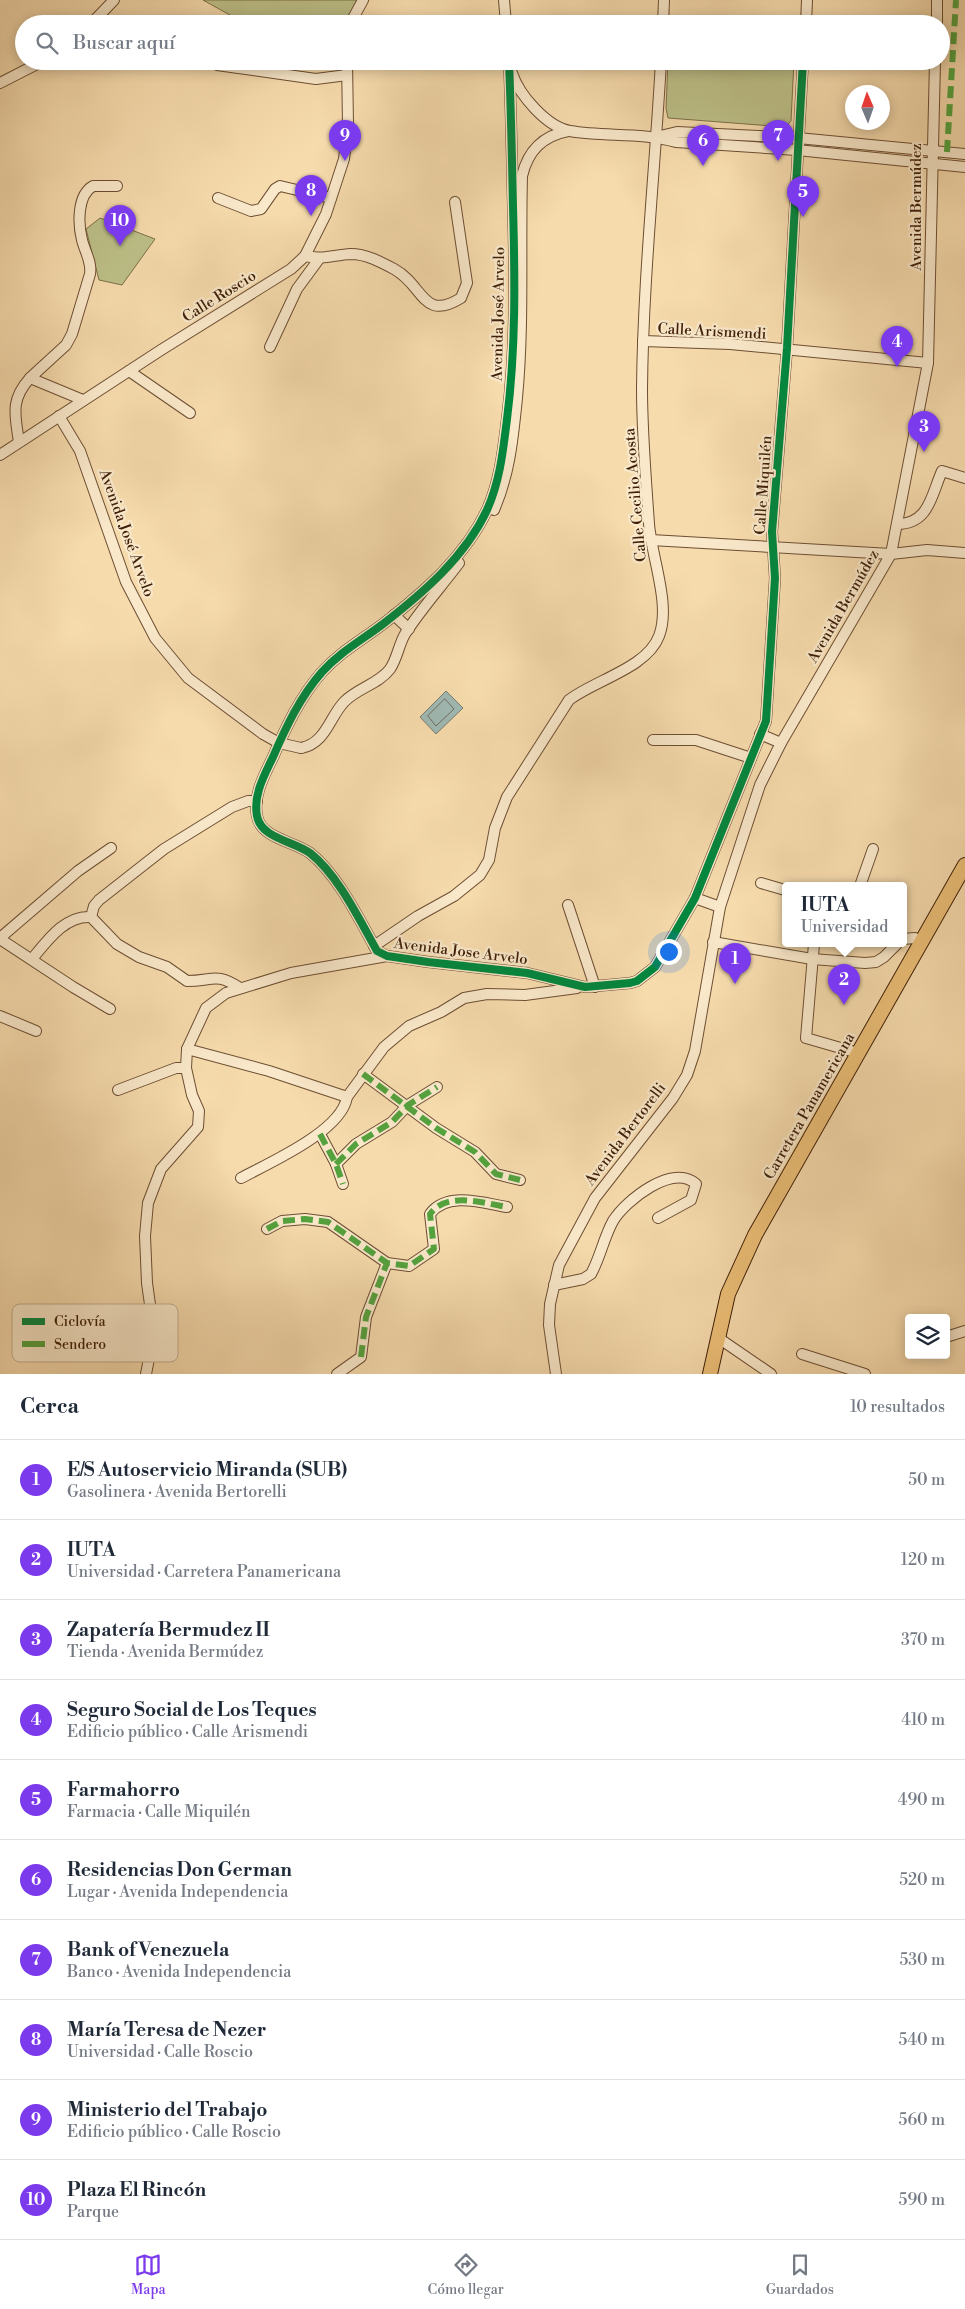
<!DOCTYPE html>
<html lang="es">
<meta charset="utf-8">
<style>
body{margin:0;font-family:"Libre Bodoni",serif;background:#f2f2f3;color:#1f2937}
.controls{position:absolute;right:15px;bottom:15px;display:grid;overflow:hidden;border-radius:5px;box-shadow:0 2px 12px #0003}
.controls button{width:45px;height:45px;display:grid;place-items:center;padding:0;border:0;border-bottom:1px solid #e0e1e3;background:#fff;color:#1f2937;font:25px sans-serif}
.compass{position:absolute;left:845px;top:85px;width:45px;height:45px;border-radius:50%;background:#fff;box-shadow:0 2px 12px #0003;rotate:358deg}
.you{position:absolute;left:668px;top:951px;width:18px;height:18px;margin:-12px;border:4px solid #fff;border-radius:50%;background:#1a73e8;box-shadow:0 0 0 8px #1a73e833}
.badge{display:grid;place-items:center;width:32px;height:32px;border-radius:50%;background:#7c3aed;color:#fff;font-size:16px;font-weight:700}
.pin{position:absolute;translate:-50% -41px;filter:drop-shadow(0 1px 2px #0008)}
.pin::after{content:'';position:absolute;top:26px;width:18px;height:15px;background:inherit;clip-path:polygon(0 0,100% 0,50% 100%)}
.popup{position:absolute;left:782px;top:882px;width:125px;height:65px;box-sizing:border-box;display:grid;place-content:center;border-radius:5px;background:#fff;filter:drop-shadow(0 1px 4px #0005);font-size:16px;white-space:nowrap;color:#747a83}
.popup b{font-size:19px;color:#1f2937}
.popup::after{content:'';position:absolute;left:50%;top:100%;margin-left:-10px;border:10px solid transparent;border-top-color:#fff}
.list{margin:0;padding:0;list-style:none}
h2{display:flex;justify-content:space-between;align-items:center;height:65px;margin:0;padding:0 20px;font-size:21px}
h2 small{font-size:16px;font-weight:400;color:#747a83}
.list li{display:grid;grid-template-columns:32px 1fr auto;gap:15px;align-items:center;box-sizing:border-box;height:80px;padding:0 20px;border-top:1px solid #e0e1e3}
.list b{display:block;font-size:19px;white-space:nowrap}
.list p{margin:0;font-size:16px;white-space:nowrap;color:#747a83}
.list em{font-size:16px;font-style:normal;color:#747a83}
.icon{flex:none;width:28px;height:28px;fill:none;stroke:currentColor;stroke-width:2;stroke-linecap:round;stroke-linejoin:round}
.map{position:relative;flex:none;width:965px;height:1374px;overflow:hidden}
.search{position:absolute;background:#fff;box-shadow:0 2px 12px #0003;left:15px;right:15px;top:15px;height:55px;display:flex;align-items:center;gap:12px;box-sizing:border-box;padding:0 18px;border-radius:28px;color:#747a83;font-size:19px}
.sheet{height:865px;background:#fff}
nav{display:flex;justify-content:space-around;align-items:center;box-sizing:border-box;height:70px;border-top:1px solid #e0e1e3;background:#fff;font-size:14px;color:#747a83}
nav a{display:grid;justify-items:center;gap:2px}
nav .on{color:#7c3aed}
.map>svg:first-child{display:block}
.green{fill:#bdc089;stroke:#7e7049}
.water{fill:#9fb9b3;stroke:#797b6f}
.lines{fill:none;stroke-linecap:round;stroke-linejoin:round}
.shore{stroke:#6f6c5e;stroke-width:1}
.minor-casing{stroke:#6d4e32;stroke-width:12}
.major-casing{stroke:#3f1f09;stroke-width:16}
.minor{stroke:#f9e8ca;stroke-width:10}
.major{stroke:#ebbe76;stroke-width:14}
.minor-bridge-casing{stroke:#6d4e32;stroke-width:12;stroke-linecap:butt}
.minor-bridge{stroke:#f9e8ca;stroke-width:10}
.quiet{stroke:#54a23e;stroke-width:6;stroke-dasharray:12 6;stroke-linecap:butt}
.cycleway-casing{stroke:#f9e8ca;stroke-width:11}
.cycleway{stroke:#00873e;stroke-width:8}
.labels{text-anchor:middle;stroke-width:4.5;stroke-linejoin:round;paint-order:stroke}
.street-label{font-size:15px;fill:#3f1f09;stroke:#f9e8ca}
.key{fill:#f9e8ca;stroke:#c1ac90;stroke-width:1}
.key-label{font-size:14px;fill:#3f1f09}
</style>
<div class="map">
<svg width="965" height="1374" viewBox="0 0 965 1374">
<rect width="100%" height="100%" fill="#f6dbad"/>
<filter id="stains"><feTurbulence type="fractalNoise" baseFrequency=".004" numOctaves="4"/><feColorMatrix values="0 0 0 0 .2 0 0 0 0 .09 0 0 0 0 .02 0 0 0 .5 -.17"/></filter>
<radialGradient id="worn" r=".72"><stop offset=".6" stop-color="#630" stop-opacity="0"/><stop offset="1" stop-color="#630" stop-opacity=".3"/></radialGradient>
<g class="green">
<polygon points="203,0 363,0 350,24 240,24 237,19"/>
<polygon points="668,61 794,61 791,121 785,127 668,118 666,108"/>
<polygon points="100,218 155,239 122,285 99,280 86,229"/>
</g>
<polygon class="water" points="446,691 463,708 436,734 420,717"/>
<g class="lines">
<polygon class="shore" points="445,699 454,709 436,726 428,716"/>
<defs>
<g id="minor">
<polyline points="504,0 506,24"/>
<polyline points="91,24 114,0"/>
<polyline points="350,24 363,0"/>
<polyline points="663,24 664,0"/>
<polyline points="806,24 807,0"/>
<polyline points="937,24 937,0"/>
<path d="M509,61C511,110 512,158 513,207C515,278 516,348 507,419C503,451 500,481 487,510C465,557 423,593 383,624C362,640 340,652 322,672C300,697 286,727 273,757C264,776 253,795 257,816C261,838 293,841 310,853C338,875 359,919 377,951L387,956L428,962L527,973L585,987L630,983L637,981L655,967L695,898L766,721L775,578L772,532L787,348L803,61"/>
<polyline points="217,65 316,79 347,75"/>
<path d="M512,73C519,95 547,127 570,131C605,137 641,132 676,142L797,150L965,167"/>
<polyline points="0,83 43,61"/>
<polyline points="660,136 677,132 798,138 965,154"/>
<polyline points="218,198 251,211 261,209 275,189 280,186 331,198"/>
<path d="M305,256C323,260 333,255 351,254C366,254 381,262 394,269C424,285 422,322 461,298L467,283L455,202"/>
<polyline points="643,341 730,344 928,363"/>
<polyline points="270,347 297,289 319,259"/>
<polyline points="129,371 190,413"/>
<path d="M83,400L30,378L66,345L72,334L90,274C92,262 85,252 82,240C78,224 77,195 93,186H117"/>
<polyline points="59,416 80,451 126,582 155,638 188,678 263,734"/>
<path d="M19,442C15,415 10,400 30,378"/>
<polyline points="0,455 161,350 291,269 305,256 326,214 344,159 348,125 347,61"/>
<path d="M494,510C510,473 513,437 517,398C524,324 520,250 522,176C528,151 542,136 568,131"/>
<path d="M897,524C929,524 931,496 942,471L965,478"/>
<polyline points="651,540 891,554 927,550 965,553"/>
<polyline points="394,615 409,629"/>
<polyline points="760,734 781,743"/>
<polyline points="653,740 696,740 751,758"/>
<path d="M301,748C326,743 329,718 344,702C357,688 379,684 390,669C397,659 399,644 405,634C421,609 441,587 459,563"/>
<polyline points="761,883 785,890"/>
<polyline points="860,886 873,849"/>
<polyline points="695,898 720,907"/>
<polyline points="568,905 595,987"/>
<polyline points="91,917 94,906 99,900 164,849 232,807 248,801 257,801"/>
<polyline points="0,938 78,871 111,848"/>
<polyline points="0,939 73,987 110,1009"/>
<polyline points="903,939 915,938 922,941"/>
<polyline points="713,942 812,959 865,963 876,962 884,957 897,944"/>
<polyline points="814,944 806,1038 858,1053"/>
<path d="M374,946L418,916L454,896L480,875L489,860L495,828L507,797L569,700C595,680 647,668 659,636C671,605 652,559 649,524C646,480 642,434 642,389C643,280 655,170 661,61"/>
<path d="M32,959C47,941 65,915 91,917L117,944L139,957L167,967L187,981C213,981 216,972 240,988"/>
<polyline points="0,1016 36,1031"/>
<polyline points="187,1049 269,1071 347,1097"/>
<polyline points="363,1074 436,1128 475,1152 496,1174 520,1180"/>
<polyline points="118,1090 176,1068 186,1068"/>
<polyline points="320,1134 336,1164 343,1184"/>
<polyline points="336,1164 356,1144 392,1122 408,1105 437,1087"/>
<path d="M241,1178C269,1163 342,1131 347,1097L384,1047L409,1026L441,1012L464,998L487,994L525,995L577,988"/>
<path d="M267,1229L282,1221L305,1219L328,1222L387,1263L409,1266L434,1249L430,1214C447,1191 483,1203 507,1207"/>
<path d="M554,1285L583,1279L591,1274C600,1258 604,1237 613,1221C626,1200 673,1163 696,1184L691,1200L658,1218"/>
<polyline points="717,1337 771,1374"/>
<polyline points="946,1337 965,1331"/>
<polyline points="802,1354 865,1374"/>
<polyline points="146,1374 154,1333 147,1283 145,1236 148,1203 161,1169 198,1127 199,1111 192,1095 186,1068 187,1049 206,1008 226,993 291,973 387,956"/>
<polyline points="337,1374 361,1357 366,1317 387,1263"/>
<polyline points="556,1374 549,1325 550,1304 559,1265 595,1198 673,1098 687,1075 695,1051 720,907 760,785 781,743 891,554 928,363 935,61"/>
</g>
<polyline id="major" points="710,1374 728,1294 755,1235 965,865"/>
</defs>
<use href="#minor" class="minor-casing"/>
<use href="#major" class="major-casing"/>
<use href="#minor" class="minor"/>
<use href="#major" class="major"/>
<defs>
<polyline id="minor-bridge" points="263,734 279,743 301,748"/>
</defs>
<use href="#minor-bridge" class="minor-bridge-casing"/>
<use href="#minor-bridge" class="minor-bridge"/>
<g class="quiet">
<polyline points="947,152 956,0"/>
<polyline points="363,1074 436,1128 475,1152 496,1174 520,1180"/>
<polyline points="320,1134 336,1164 343,1184"/>
<polyline points="336,1164 356,1144 392,1122 408,1105 437,1087"/>
<path d="M267,1229L282,1221L305,1219L328,1222L387,1263L409,1266L434,1249L430,1214C447,1191 483,1203 507,1207"/>
<polyline points="361,1357 366,1317 387,1263"/>
</g>
<defs>
<path id="cycleway" d="M509,61C511,110 512,158 513,207C515,278 516,348 507,419C503,451 500,481 487,510C465,557 423,593 383,624C362,640 340,652 322,672C300,697 286,727 273,757C264,776 253,795 257,816C261,838 293,841 310,853C338,875 359,919 377,951L387,956L428,962L527,973L585,987L630,983L637,981L655,967L695,898L766,721L775,578L772,532L787,348L803,61"/>
</defs>
<use href="#cycleway" class="cycleway-casing"/>
<use href="#cycleway" class="cycleway"/>
</g>
<g class="labels">
<g class="street-label">
<text transform="translate(916 207) rotate(-90)" y="5">Avenida Bermúdez</text>
<text transform="translate(219 296) rotate(-32)" y="5">Calle Roscio</text>
<text transform="translate(498 314) rotate(-89)" y="5">Avenida José Arvelo</text>
<text transform="translate(712 331) rotate(3)" y="5">Calle Arismendi</text>
<text transform="translate(763 485) rotate(-86)" y="5">Calle Miquilén</text>
<text transform="translate(635 495) rotate(-95)" y="5">Calle Cecilio Acosta</text>
<text transform="translate(127 533) rotate(70)" y="5">Avenida José Arvelo</text>
<text transform="translate(843 606) rotate(-60)" y="5">Avenida Bermúdez</text>
<text transform="translate(461 951) rotate(7)" y="5">Avenida Jose Arvelo</text>
<text transform="translate(809 1106) rotate(-60)" y="5">Carretera Panamericana</text>
<text transform="translate(625 1134) rotate(-53)" y="5">Avenida Bertorelli</text>
</g>
</g>
<rect x="12" y="1304" width="166" height="58" rx="8" class="key"/>
<rect x="22" y="1318" width="23" height="7" fill="#00873e"/>
<rect x="22" y="1341" width="23" height="6" fill="#54a23e"/>
<g class="key-label">
<text x="54" y="1326">Ciclovía</text>
<text x="54" y="1349">Sendero</text>
</g>
<rect width="100%" height="100%" filter="url(#stains)"/>
<rect width="100%" height="100%" fill="url(#worn)"/>
</svg>
<div class="controls">
<button><svg class="icon" aria-label="layers" viewBox="0 0 24 24"><path d="M12 4l9 5-9 5-9-5zM3 14l9 5 9-5"/></svg></button>
</div>
<svg class="compass" viewBox="-18 -18 36 36"><path d="M0-13l5 13h-10z" fill="#e53935"/><path d="M0 13l5-13h-10z" fill="#747a83"/></svg>
<div class="you"></div>
<div class="pin badge" style="left:735px;top:984px">1</div>
<div class="pin badge" style="left:844px;top:1005px">2</div>
<div class="popup"><b>IUTA</b>Universidad</div>
<div class="pin badge" style="left:924px;top:452px">3</div>
<div class="pin badge" style="left:897px;top:367px">4</div>
<div class="pin badge" style="left:803px;top:217px">5</div>
<div class="pin badge" style="left:703px;top:166px">6</div>
<div class="pin badge" style="left:778px;top:161px">7</div>
<div class="pin badge" style="left:311px;top:216px">8</div>
<div class="pin badge" style="left:345px;top:161px">9</div>
<div class="pin badge" style="left:120px;top:246px">10</div>
<div class="search"><svg class="icon" aria-label="search" viewBox="0 0 24 24"><circle cx="10" cy="10" r="6"/><path d="M15 15l6 6"/></svg>Buscar aquí</div>
</div>
<section class="sheet">
<h2>Cerca<small>10 resultados</small></h2>
<ul class="list">
<li><span class="badge">1</span><div><b>E/S Autoservicio Miranda (SUB)</b><p>Gasolinera · Avenida Bertorelli</p></div><em>50 m</em></li>
<li><span class="badge">2</span><div><b>IUTA</b><p>Universidad · Carretera Panamericana</p></div><em>120 m</em></li>
<li><span class="badge">3</span><div><b>Zapatería Bermudez II</b><p>Tienda · Avenida Bermúdez</p></div><em>370 m</em></li>
<li><span class="badge">4</span><div><b>Seguro Social de Los Teques</b><p>Edificio público · Calle Arismendi</p></div><em>410 m</em></li>
<li><span class="badge">5</span><div><b>Farmahorro</b><p>Farmacia · Calle Miquilén</p></div><em>490 m</em></li>
<li><span class="badge">6</span><div><b>Residencias Don German</b><p>Lugar · Avenida Independencia</p></div><em>520 m</em></li>
<li><span class="badge">7</span><div><b>Bank of Venezuela</b><p>Banco · Avenida Independencia</p></div><em>530 m</em></li>
<li><span class="badge">8</span><div><b>María Teresa de Nezer</b><p>Universidad · Calle Roscio</p></div><em>540 m</em></li>
<li><span class="badge">9</span><div><b>Ministerio del Trabajo</b><p>Edificio público · Calle Roscio</p></div><em>560 m</em></li>
<li><span class="badge">10</span><div><b>Plaza El Rincón</b><p>Parque</p></div><em>590 m</em></li>
</ul>
</section>
<nav>
<a class="on"><svg class="icon" aria-label="map" viewBox="0 0 24 24"><path d="M3 6l6-2 6 2 6-2v14l-6 2-6-2-6 2zM9 4v14M15 6v14"/></svg>Mapa</a>
<a><svg class="icon" aria-label="directions" viewBox="0 0 24 24"><path d="M12 3l9 9-9 9-9-9zM9 14v-3h6M13 9l2 2-2 2"/></svg>Cómo llegar</a>
<a><svg class="icon" aria-label="saved" viewBox="0 0 24 24"><path d="M7 4h10v16l-5-4-5 4z"/></svg>Guardados</a>
</nav>
